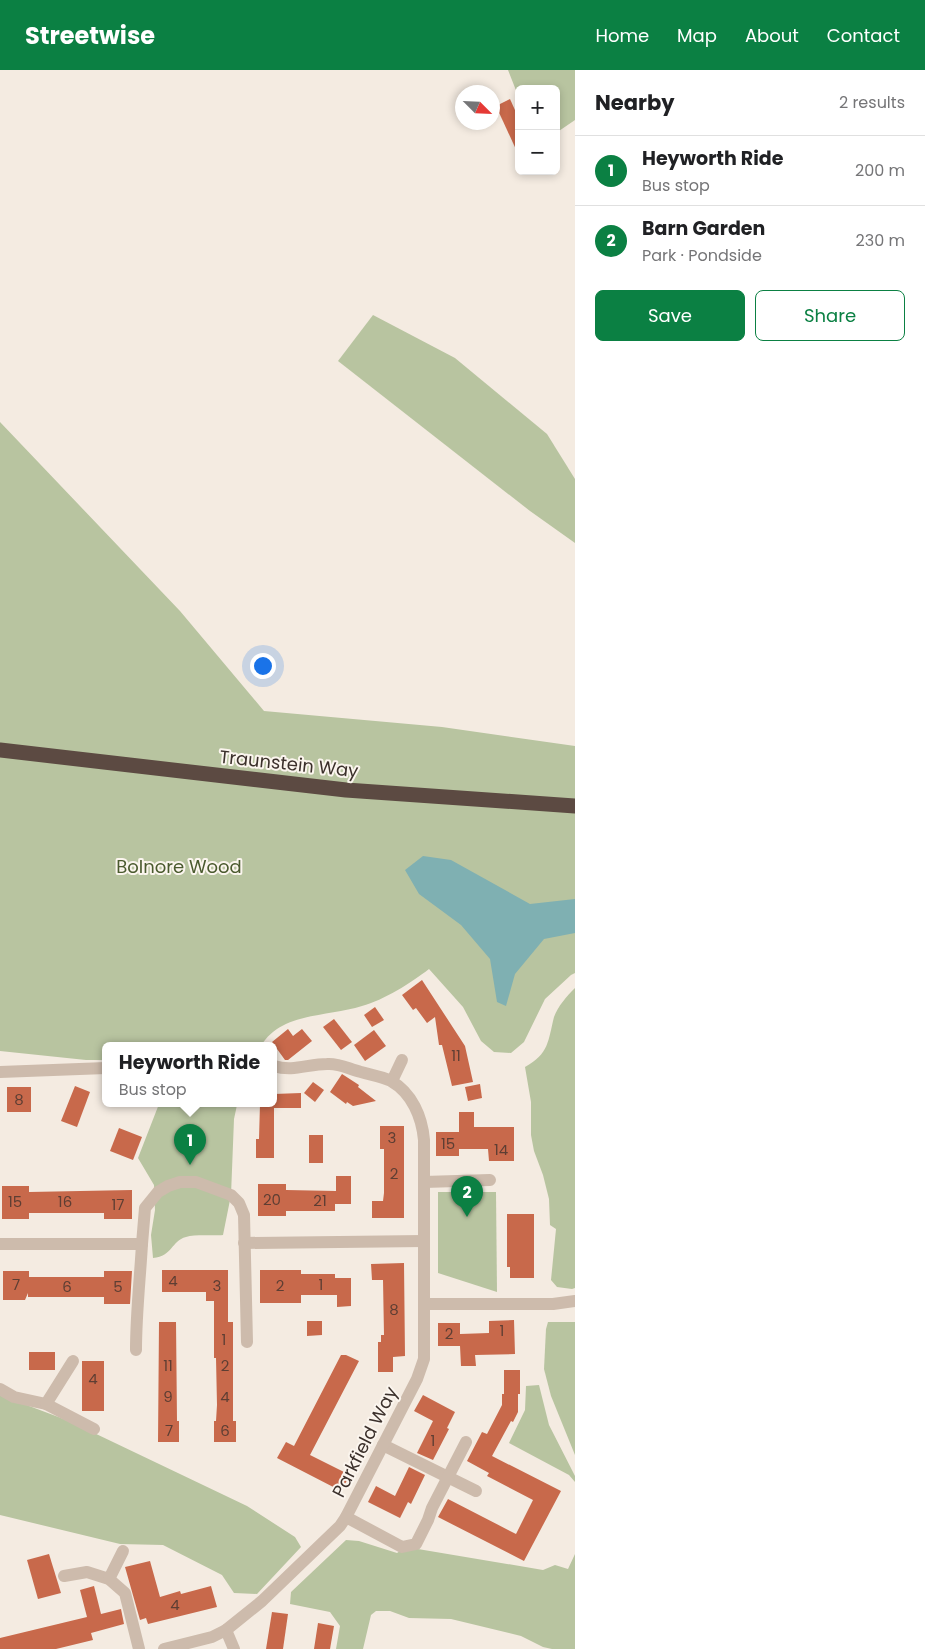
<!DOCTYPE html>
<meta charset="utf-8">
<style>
body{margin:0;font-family:Poppins,sans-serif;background:#f2f2f2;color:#202124}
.controls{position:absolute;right:15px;top:15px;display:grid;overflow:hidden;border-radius:8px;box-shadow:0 2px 8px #0003}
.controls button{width:45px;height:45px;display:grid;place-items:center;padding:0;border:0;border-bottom:1px solid #e0e0e0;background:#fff;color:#202124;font:25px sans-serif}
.compass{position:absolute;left:455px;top:15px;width:45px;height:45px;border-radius:50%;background:#fff;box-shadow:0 2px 8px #0003;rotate:114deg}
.you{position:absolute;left:262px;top:595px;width:18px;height:18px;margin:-12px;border:4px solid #fff;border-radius:50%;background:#1a73e8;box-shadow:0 0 0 8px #1a73e833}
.badge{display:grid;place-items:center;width:32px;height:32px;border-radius:50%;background:#0b8043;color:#fff;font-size:16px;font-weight:700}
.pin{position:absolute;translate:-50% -41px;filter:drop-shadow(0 1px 2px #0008)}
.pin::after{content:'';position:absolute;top:26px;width:18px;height:15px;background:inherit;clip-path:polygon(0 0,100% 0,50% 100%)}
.popup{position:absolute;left:102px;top:972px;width:175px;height:65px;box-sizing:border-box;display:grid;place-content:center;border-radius:8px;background:#fff;filter:drop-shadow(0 1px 4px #0005);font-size:16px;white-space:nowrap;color:#757577}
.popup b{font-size:19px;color:#202124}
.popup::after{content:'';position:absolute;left:50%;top:100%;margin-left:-10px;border:10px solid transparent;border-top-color:#fff}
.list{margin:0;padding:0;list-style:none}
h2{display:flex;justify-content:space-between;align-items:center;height:65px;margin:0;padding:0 20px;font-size:21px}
h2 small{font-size:16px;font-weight:400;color:#757577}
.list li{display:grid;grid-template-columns:32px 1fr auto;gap:15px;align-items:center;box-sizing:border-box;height:70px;padding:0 20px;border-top:1px solid #e0e0e0}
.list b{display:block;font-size:19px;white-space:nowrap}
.list p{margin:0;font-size:16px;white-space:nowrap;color:#757577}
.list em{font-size:16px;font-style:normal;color:#757577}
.actions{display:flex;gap:10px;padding:15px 20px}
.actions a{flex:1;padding:11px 0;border:1px solid #0b8043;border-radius:8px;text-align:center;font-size:18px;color:#0b8043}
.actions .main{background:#0b8043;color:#fff}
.map{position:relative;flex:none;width:575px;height:1579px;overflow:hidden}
header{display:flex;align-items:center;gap:30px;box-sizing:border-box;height:70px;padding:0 25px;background:#0b8043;color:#fff}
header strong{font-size:24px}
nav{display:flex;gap:28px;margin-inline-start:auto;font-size:18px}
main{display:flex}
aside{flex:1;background:#fff}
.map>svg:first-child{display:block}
.green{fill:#b8c4a0}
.water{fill:#7fb0b2}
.building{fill:#c8694b}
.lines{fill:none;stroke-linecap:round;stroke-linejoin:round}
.minor{stroke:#cdbbac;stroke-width:12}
.highway{stroke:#5c4a42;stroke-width:15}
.labels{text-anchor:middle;stroke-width:4;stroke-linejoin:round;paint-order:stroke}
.number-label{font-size:15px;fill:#5e3e33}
.street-label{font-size:18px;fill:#3b302b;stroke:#fbf5ee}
.park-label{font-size:18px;fill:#4a5a2e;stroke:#fbf5ee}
</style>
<header>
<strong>Streetwise</strong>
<nav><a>Home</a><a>Map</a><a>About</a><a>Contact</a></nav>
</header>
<main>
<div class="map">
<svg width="575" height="1579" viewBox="0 0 575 1579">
<rect width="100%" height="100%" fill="#f4ebe1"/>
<g class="green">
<polygon points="508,0 575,0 575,50 556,63 556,19 519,19 519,28"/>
<polygon points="373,245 455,288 547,364 575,409 575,473 530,441 338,291"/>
<path d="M0,352L180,541L264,641L442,657L575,676V903L571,905L545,929L524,972L511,983L494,982L481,971L463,937L429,899C411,913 384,930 362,936C328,947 281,942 261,976H106V990H86L0,981Z"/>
<path d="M575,918V1218L572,1219L557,1217L551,1210L556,1159L550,1155L549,1129L543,1105L534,1081L531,1065V1032L525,997C549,984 548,971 554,947C558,936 567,926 575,918Z"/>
<path d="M159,1034L237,1035L234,1049L231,1125L223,1165C213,1166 195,1164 186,1167C171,1171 173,1186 153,1188L151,1165L155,1140L154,1115L138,1088Z"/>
<polygon points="438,1122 496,1122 497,1222 438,1203"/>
<polygon points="548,1252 575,1252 575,1385 551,1326 544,1299 546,1259"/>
<polygon points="539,1315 549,1355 575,1406 575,1412 569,1405 509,1373 525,1340 526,1316"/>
<polygon points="0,1325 69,1351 247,1436 295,1467 301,1477 257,1524 234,1523 222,1505 163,1475 120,1474 0,1445"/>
<polygon points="346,1470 359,1471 397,1483 406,1477 543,1500 555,1495 568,1499 575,1484 575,1579 552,1579 543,1577 521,1566 451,1549 409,1548 390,1541 376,1541 371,1545 363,1579 336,1579 340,1556 330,1542 290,1534 291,1522"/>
</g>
<polygon class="water" points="423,786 451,790 530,834 575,829 575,863 544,869 515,904 506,936 497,932 490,889 461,855 419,824 405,800"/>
<g class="building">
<polygon points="510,29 519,49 519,86 496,36"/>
<polygon points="422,910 465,976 473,1012 452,1016 442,975 439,975 435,947 427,953 416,938 413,940 402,925"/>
<polygon points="375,937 384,950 372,957 364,945"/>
<polygon points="334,949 352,972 341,980 323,957"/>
<polygon points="288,959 293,966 302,959 312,971 288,990 285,990 272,972"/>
<polygon points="374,960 386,976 365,991 354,975"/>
<polygon points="342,1004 359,1015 358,1017 376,1031 353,1036 347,1032 346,1034 330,1022"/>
<polygon points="313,1012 324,1020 315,1032 304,1023"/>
<polygon points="480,1014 482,1028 468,1031 465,1017"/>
<polygon points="75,1016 90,1022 77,1057 61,1051"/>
<rect x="7" y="1017" width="24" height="25"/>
<polygon points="301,1023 301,1038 274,1038 274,1088 256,1088 256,1069 259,1069 260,1034 274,1034 274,1024"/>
<polygon points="459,1042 474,1042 474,1057 514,1057 514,1091 489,1091 488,1079 459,1079 459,1086 436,1086 436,1062 459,1062"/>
<polygon points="380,1056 404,1056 404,1148 372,1148 372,1131 383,1131 384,1123 384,1079 380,1079"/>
<polygon points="119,1058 142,1067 133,1090 110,1081"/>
<rect x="309" y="1065" width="14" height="28"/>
<polygon points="336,1106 351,1106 351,1134 335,1134 335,1141 286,1141 286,1146 258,1146 258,1114 286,1114 286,1120 336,1121"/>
<polygon points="2,1116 29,1116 29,1122 132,1120 132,1149 104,1149 104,1143 29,1143 29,1149 2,1149"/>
<polygon points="507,1144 534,1144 534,1208 510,1208 510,1197 507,1197"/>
<polygon points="404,1193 405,1286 393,1287 393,1302 378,1302 378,1272 381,1272 381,1265 384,1265 383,1210 372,1210 371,1194"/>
<polygon points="162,1200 228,1200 228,1252 233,1252 233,1351 236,1351 236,1372 214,1372 214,1351 216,1351 217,1335 216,1288 214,1288 214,1231 206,1231 206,1222 162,1222"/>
<polygon points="260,1200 301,1200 301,1204 335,1204 335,1208 351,1208 351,1236 337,1237 337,1225 301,1225 301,1233 260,1233"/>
<polygon points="3,1201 29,1201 29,1207 104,1207 104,1201 132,1201 130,1234 104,1234 104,1227 28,1227 28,1223 25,1230 3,1230"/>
<polygon points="514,1250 515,1284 475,1285 476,1296 461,1296 460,1276 438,1276 438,1253 460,1253 460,1264 489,1263 489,1251"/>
<polygon points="307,1251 322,1251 322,1265 307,1266"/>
<polygon points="159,1252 176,1252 177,1351 179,1351 179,1372 158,1372"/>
<rect x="29" y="1282" width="26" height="18"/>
<polygon points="341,1285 346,1285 359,1291 310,1385 350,1405 341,1421 277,1388 286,1372 294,1376"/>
<rect x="82" y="1291" width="22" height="50"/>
<polygon points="504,1300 520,1300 520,1324 518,1324 518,1342 513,1352 511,1351 492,1386 561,1421 524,1491 438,1447 448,1429 516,1464 533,1430 487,1406 489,1403 467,1391 482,1362 487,1364 502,1335 502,1324 504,1324"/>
<polygon points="423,1325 455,1342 447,1358 449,1359 433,1390 417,1383 433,1351 414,1341"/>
<polygon points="409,1397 425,1405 411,1434 408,1432 400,1448 368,1432 376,1416 395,1426"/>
<polygon points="49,1484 61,1523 38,1529 27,1490"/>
<polygon points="150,1491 160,1527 180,1521 181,1524 211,1516 217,1537 148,1554 146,1548 140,1550 125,1497"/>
<polygon points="94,1516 101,1544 121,1539 124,1554 91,1563 93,1570 56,1579 0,1579 0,1568 87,1547 80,1520"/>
<polygon points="272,1542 288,1544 283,1579 266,1579"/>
<polygon points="318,1553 334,1556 330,1579 314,1579"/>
</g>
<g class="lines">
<g class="minor">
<polyline points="0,1002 106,998"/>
<polyline points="392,1011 402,990"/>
<polyline points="424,1112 490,1110"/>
<polyline points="244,1173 424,1171"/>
<polyline points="0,1174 142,1174 145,1138 158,1122 168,1116 180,1112 196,1112 231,1125 239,1133 244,1145 247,1272"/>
<polyline points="424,1234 553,1234 575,1231"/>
<path d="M136,1280C136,1244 140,1209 142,1174"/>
<polyline points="0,1319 14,1327 46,1334 94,1359"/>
<polyline points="46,1334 73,1291"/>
<polyline points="383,1375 476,1421"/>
<polyline points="346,1447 402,1477 416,1474 428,1450 432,1438 466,1372"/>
<polyline points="64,1506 87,1502 109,1509 125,1523 139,1579"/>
<polyline points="109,1509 123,1481"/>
<polyline points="226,1560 234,1579"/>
<path d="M164,1579L212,1567L226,1560L262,1531L340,1456L346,1447L417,1309L424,1289V1070C422,1047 412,1023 391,1011C381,1006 371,1005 361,1002C349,999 339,993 327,994C308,994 293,1002 274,996"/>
</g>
<polyline class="highway" points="0,680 346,720 575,736"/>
</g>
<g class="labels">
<g class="number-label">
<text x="456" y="991">11</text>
<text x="19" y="1035">8</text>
<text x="392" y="1073">3</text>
<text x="448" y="1079">15</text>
<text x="501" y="1085">14</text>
<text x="394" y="1109">2</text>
<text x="272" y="1135">20</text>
<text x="320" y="1136">21</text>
<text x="15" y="1137">15</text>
<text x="65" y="1137">16</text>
<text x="118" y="1140">17</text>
<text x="173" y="1216">4</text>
<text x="16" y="1220">7</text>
<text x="321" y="1220">1</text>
<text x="217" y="1221">3</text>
<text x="280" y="1221">2</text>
<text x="67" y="1222">6</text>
<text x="118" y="1222">5</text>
<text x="394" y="1245">8</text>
<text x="502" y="1266">1</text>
<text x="449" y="1269">2</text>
<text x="224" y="1275">1</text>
<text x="168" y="1301">11</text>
<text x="225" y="1301">2</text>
<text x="93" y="1314">4</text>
<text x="168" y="1332">9</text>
<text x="225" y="1332">4</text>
<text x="169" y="1366">7</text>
<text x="225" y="1366">6</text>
<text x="433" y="1376">1</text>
<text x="175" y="1540">4</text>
</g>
<g class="street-label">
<text transform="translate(289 694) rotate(6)" y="6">Traunstein Way</text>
<text transform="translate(365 1372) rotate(-63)" y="6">Parkfield Way</text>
</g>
<g class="park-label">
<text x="179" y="803">Bolnore Wood</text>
</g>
</g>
</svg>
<div class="controls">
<button>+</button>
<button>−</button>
</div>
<svg class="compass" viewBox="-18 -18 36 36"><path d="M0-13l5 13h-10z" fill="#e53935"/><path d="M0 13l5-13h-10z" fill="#757577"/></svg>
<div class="you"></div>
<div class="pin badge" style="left:190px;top:1095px">1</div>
<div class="popup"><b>Heyworth Ride</b>Bus stop</div>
<div class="pin badge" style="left:467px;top:1147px">2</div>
</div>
<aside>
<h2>Nearby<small>2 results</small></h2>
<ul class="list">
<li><span class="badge">1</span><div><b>Heyworth Ride</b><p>Bus stop</p></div><em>200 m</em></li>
<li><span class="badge">2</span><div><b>Barn Garden</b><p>Park · Pondside</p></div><em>230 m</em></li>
</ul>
<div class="actions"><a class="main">Save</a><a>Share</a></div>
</aside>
</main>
